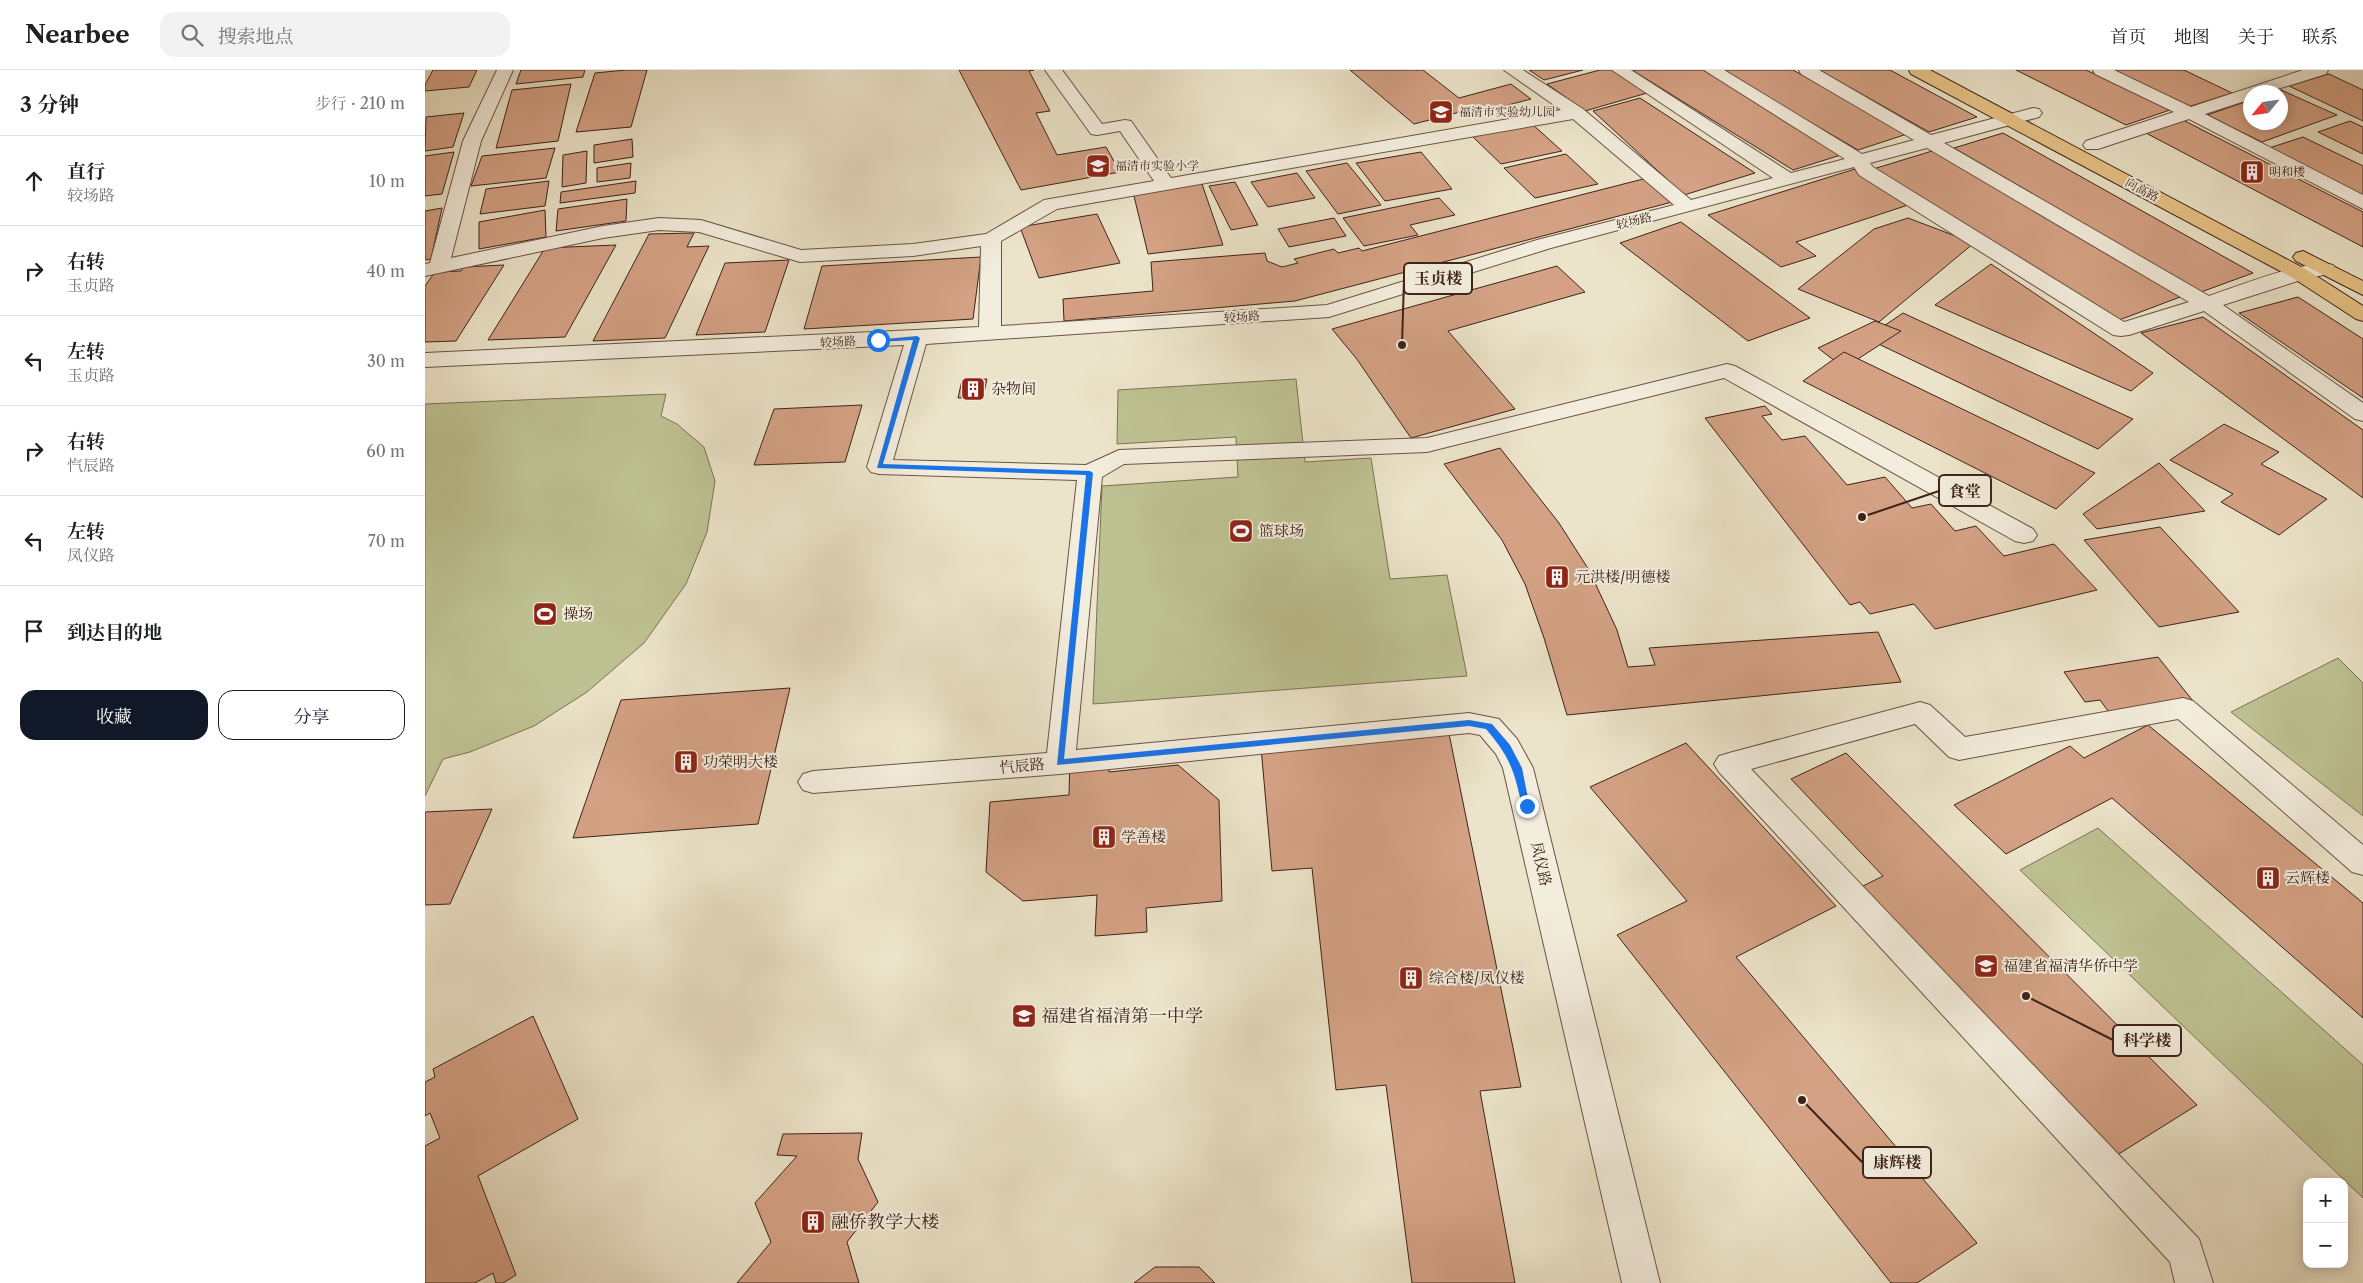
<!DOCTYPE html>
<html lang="zh">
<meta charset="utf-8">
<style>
body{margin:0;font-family:"Libre Caslon Text","Noto Serif SC",serif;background:#f2f2f2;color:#202124}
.controls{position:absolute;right:15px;bottom:15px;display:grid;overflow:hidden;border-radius:10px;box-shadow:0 2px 12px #0003}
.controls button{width:45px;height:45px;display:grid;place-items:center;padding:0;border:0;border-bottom:1px solid #e0e0e0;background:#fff;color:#202124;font:25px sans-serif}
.compass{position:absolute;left:1818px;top:15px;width:45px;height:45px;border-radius:50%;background:#fff;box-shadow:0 2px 12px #0003;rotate:241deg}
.stop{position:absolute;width:15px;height:15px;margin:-11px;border:4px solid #1a73e8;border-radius:50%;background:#fff}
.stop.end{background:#1a73e8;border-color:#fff;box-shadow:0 1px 5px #0008}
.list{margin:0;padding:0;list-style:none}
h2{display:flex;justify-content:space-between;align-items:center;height:65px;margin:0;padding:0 20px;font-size:21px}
h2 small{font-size:16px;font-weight:400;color:#757577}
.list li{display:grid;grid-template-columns:32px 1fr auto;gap:15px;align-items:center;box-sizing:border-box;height:90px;padding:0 20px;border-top:1px solid #e0e0e0}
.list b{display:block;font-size:19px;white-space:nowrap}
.list p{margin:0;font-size:16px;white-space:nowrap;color:#757577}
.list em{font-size:16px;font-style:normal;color:#757577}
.actions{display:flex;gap:10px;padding:15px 20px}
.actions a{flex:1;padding:11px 0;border:1px solid #111827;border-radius:15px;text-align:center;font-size:18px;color:#111827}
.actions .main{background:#111827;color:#fff}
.icon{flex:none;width:28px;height:28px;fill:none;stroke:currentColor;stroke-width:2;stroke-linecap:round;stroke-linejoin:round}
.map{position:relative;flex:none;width:1938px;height:1213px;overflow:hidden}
header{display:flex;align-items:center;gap:30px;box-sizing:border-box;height:70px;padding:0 25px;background:#fff;border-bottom:1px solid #e0e0e0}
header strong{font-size:24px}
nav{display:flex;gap:28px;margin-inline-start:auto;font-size:18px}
.search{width:350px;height:45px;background:#f2f2f2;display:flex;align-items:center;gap:12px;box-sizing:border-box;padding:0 18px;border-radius:15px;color:#757577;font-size:19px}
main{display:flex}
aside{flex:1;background:#fff}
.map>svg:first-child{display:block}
.green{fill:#bec292;stroke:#7e7255}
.building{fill:#d4a184;stroke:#3e2318}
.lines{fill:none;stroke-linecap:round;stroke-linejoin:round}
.minor-casing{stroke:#6a5344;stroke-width:2}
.major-casing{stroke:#3e2318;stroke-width:2}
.minor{fill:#f3eddd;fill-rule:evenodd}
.major{fill:#e6c285;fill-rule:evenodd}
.route{fill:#1a73e8}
.labels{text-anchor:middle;stroke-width:4;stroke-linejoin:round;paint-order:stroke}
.far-poi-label{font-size:12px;fill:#3e2318;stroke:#f3eddd;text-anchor:start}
.far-street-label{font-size:12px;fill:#3e2318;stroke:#f3eddd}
.poi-label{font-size:15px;fill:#3e2318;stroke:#f3eddd;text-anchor:start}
.street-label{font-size:15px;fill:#3e2318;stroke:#f3eddd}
.near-poi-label{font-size:18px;fill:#3e2318;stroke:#f3eddd;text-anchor:start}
.leader{fill:none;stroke:#3e2318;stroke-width:2}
.callout-dot{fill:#3e2318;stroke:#f3eddd;stroke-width:2}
.callout{fill:#f3eddd;stroke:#3e2318;stroke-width:2}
.callout-label{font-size:16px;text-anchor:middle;font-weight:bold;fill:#3e2318}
</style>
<header>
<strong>Nearbee</strong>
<div class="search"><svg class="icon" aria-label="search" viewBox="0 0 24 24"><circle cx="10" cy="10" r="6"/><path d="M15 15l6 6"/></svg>搜索地点</div>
<nav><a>首页</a><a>地图</a><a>关于</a><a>联系</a></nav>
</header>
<main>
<aside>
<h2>3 分钟<small>步行 · 210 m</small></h2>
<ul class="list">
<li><svg class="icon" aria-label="ahead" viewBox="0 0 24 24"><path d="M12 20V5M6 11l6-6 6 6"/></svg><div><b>直行</b><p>较场路</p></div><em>10 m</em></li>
<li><svg class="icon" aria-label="right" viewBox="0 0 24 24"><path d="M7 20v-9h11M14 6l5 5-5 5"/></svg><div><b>右转</b><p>玉贞路</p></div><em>40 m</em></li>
<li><svg class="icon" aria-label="left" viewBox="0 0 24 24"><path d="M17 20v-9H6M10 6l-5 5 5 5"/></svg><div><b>左转</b><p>玉贞路</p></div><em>30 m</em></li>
<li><svg class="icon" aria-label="right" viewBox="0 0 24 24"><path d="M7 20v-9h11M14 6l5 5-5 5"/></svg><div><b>右转</b><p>忾辰路</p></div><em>60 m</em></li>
<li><svg class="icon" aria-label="left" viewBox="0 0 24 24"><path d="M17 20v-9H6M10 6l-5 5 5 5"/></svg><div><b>左转</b><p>凤仪路</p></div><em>70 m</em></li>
<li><svg class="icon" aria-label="arrive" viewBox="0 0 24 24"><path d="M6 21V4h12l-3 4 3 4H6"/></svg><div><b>到达目的地</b></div></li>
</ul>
<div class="actions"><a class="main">收藏</a><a>分享</a></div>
</aside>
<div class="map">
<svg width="1938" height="1213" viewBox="0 0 1938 1213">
<rect width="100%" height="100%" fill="#ece4ca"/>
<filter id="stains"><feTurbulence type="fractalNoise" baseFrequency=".004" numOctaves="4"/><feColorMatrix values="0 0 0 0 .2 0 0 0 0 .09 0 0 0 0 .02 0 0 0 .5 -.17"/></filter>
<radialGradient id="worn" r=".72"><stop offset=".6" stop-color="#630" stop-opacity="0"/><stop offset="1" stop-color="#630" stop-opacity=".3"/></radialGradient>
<g class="green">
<polygon points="871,309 880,392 946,388 965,509 1022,505 1042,606 668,634 677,416 813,407 811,367 692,374 693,320"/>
<polygon points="241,324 236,346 252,354 279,377 290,411 282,462 261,514 219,573 162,622 109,656 45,682 18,689 0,726 0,334"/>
<polygon points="1913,588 1938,613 1938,746 1806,642"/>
<polygon points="1673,758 1938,995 1938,1128 1595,800"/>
</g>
<g class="building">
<polygon points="8,0 52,0 44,17 0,21 0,15"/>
<polygon points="96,0 160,0 158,7 91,14"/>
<polygon points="201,0 222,0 206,57 151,62 170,3"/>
<polygon points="534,0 609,0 604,1 625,41 611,43 632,85 681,77 695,102 596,120"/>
<polygon points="925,0 998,0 1034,28 1086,14 1106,29 1056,42 1050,38 989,54"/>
<polygon points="1104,0 1158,0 1119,10"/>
<polygon points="1175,0 1187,0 1222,23 1160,41 1122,14"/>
<polygon points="1207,0 1278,0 1419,84 1368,100"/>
<polygon points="1296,0 1368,0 1482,64 1433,80"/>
<polygon points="1394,0 1465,0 1552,47 1504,62"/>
<polygon points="1591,0 1661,0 1745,40 1701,55"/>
<polygon points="1687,0 1759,0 1807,23 1763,37"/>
<polygon points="1904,4 1938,20 1938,51 1864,16"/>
<polygon points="146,14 133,71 71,78 87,20"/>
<polygon points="1856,20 1912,45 1837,72 1782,45 1826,30 1826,52 1856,52 1856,22 1849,22"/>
<polygon points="1215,28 1330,103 1259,125 1168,41"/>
<polygon points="39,43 28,77 0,81 1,47"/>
<polygon points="1758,50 1938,142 1938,177 1719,62"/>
<polygon points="1925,51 1938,57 1938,84 1893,62"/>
<polygon points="1107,54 1137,81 1076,94 1047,66"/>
<polygon points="1578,63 1828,203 1776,222 1529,78"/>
<polygon points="1878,67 1938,96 1938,125 1844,78"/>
<polygon points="207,69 208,87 169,93 169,75"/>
<polygon points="130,78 121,108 46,116 57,86"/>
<polygon points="162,81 161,113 137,117 138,85"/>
<polygon points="1507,81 1755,227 1689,252 1445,100"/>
<polygon points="29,82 17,124 0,126 0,86"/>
<polygon points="996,82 1027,119 960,131 931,93"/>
<polygon points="1141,84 1173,114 1110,128 1079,98"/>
<polygon points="206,93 205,108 172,112 172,98"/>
<polygon points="922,93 956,135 913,144 881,101"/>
<polygon points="1430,99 1486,134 1371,172 1391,186 1356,197 1283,145"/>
<polygon points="872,103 890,128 843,137 826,112"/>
<polygon points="1222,108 1251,131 870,231 639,251 638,229 728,221 726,192 840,183 842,191 857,197 873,193 869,189 909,179 913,183 934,178 937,181"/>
<polygon points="124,111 120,136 55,144 61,119"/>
<polygon points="211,111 210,123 135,133 136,122"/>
<polygon points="810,112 833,155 806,160 784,116"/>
<polygon points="777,114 798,175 723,184 708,122"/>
<polygon points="1014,128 1030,145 985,155 993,165 939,176 918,148"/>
<polygon points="202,129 201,151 131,161 133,139"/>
<polygon points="17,138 6,189 0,190 0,141"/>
<polygon points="120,140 121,167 54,179 54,152"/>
<polygon points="672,144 695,193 614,208 595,157"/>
<polygon points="909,148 921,166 864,177 853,159"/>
<polygon points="1483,148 1549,173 1454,252 1373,219 1449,159"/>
<polygon points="1256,152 1385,248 1323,271 1195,173"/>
<polygon points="269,163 262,177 284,176 240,268 168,271 224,164"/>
<polygon points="191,175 140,267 63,270 120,178"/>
<polygon points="556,187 548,249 379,259 397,196"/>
<polygon points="364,190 340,262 271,265 300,193"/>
<polygon points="1566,194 1728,303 1706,321 1510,235"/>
<polygon points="79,195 31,271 0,272 0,216 10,202 36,201 39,197"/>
<polygon points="1132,196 1160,222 1023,261 1090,339 986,368 931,288 907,259"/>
<polygon points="1873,227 1938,269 1938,328 1814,243"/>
<polygon points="1478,243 1708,349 1673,379 1441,268"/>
<polygon points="1778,247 1938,360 1938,428 1716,263"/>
<polygon points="1450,251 1476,261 1419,298 1393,278"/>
<polygon points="1419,282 1670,403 1631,439 1378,311"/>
<polygon points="562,309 558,327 533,328 537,310"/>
<polygon points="437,335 420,392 329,395 349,339"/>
<polygon points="1340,336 1347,344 1337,346 1357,370 1380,366 1422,415 1460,407 1487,438 1506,434 1530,461 1551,456 1579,486 1629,474 1672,520 1510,559 1489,534 1445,544 1435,532 1425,535 1280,348"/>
<polygon points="1799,354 1854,382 1836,394 1902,429 1854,465 1796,432 1808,424 1745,390"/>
<polygon points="1075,378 1134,453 1164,500 1192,560 1203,597 1230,595 1224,578 1453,562 1476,612 1142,645 1119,568 1100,514 1077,470 1019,394"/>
<polygon points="1734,393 1780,441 1672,459 1658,444"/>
<polygon points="1735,457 1814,542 1734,557 1659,470"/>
<polygon points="1733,587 1768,631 1686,645 1675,630 1660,632 1639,602"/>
<polygon points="365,618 333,754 148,768 196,630"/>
<polygon points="1021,649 1096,1017 1055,1021 1090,1213 987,1213 961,1015 911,1020 887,798 847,801 835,666"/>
<polygon points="1723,655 1938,833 1938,948 1687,728 1581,784 1529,735 1645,676 1659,688"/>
<polygon points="1261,673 1411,836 1311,887 1552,1173 1492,1213 1466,1213 1192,865 1262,831 1165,717"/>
<polygon points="685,683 684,702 753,695 794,730 797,831 721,838 722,862 670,866 672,825 598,831 561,802 565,732 644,725 645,687"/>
<polygon points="1421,683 1772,1035 1689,1087 1438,816 1458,806 1366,709"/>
<polygon points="67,739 25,834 0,835 0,742"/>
<polygon points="108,946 153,1049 53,1106 91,1205 78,1213 71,1213 68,1203 50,1213 0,1213 0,1076 15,1068 5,1043 0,1046 0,1012 10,1007 8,999"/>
<polygon points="437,1063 433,1089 453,1132 422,1172 434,1213 312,1213 346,1172 330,1133 372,1086 352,1085 358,1064"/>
<polygon points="730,1197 774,1197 790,1213 709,1213"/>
</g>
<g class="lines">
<defs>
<g id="minor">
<path d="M72,0H88L56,71L26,188L178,156L234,148L276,150L376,180L488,174L561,164L619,130L729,111L695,61L672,65L666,64L620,0H637L677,54L700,50L706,51L746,108L1136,40L1079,0H1098L1158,39L1266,130L1348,108L1187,0H1206L1366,103L1420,89L1279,0H1299L1437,84L1489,70L1376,4L1374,0H1394L1506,65L1608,38L1614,39L1617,43L1614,47L1519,73L1784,226C1811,217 1883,188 1908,195L1911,199L1908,203L1879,209L1798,235L1938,333V351L1930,349L1779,241L1704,265L1696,266L1688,265L1434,105L1429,97L1126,178L904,247L501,274L468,390L661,395L694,380L1002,368L1302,294L1310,296L1608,459L1612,465L1608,471L1599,473L1590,471L1299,308L1002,382L699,394L677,407L651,680L1044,643L1074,649L1092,669L1108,698L1235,1213H1197L1078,698L1071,684L1055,665L1044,663L635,704L388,723L378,720L373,712L378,704L388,701L622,683L652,410L454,404L446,402L442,397L479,275L0,297V283L554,257L556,176L488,186L375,192L274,162L234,160L178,168L0,206V194L5,193L38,71ZM1148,49L1249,135L1112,170L902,235L576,256V171L632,139ZM1502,78L1764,232L1699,252L1448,97L1445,93Z"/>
<polygon points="1668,0 1689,0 1766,37 1878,0 1903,0 1901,4 1843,22 1826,22 1826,29 1780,44 1938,125 1938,139 1764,49 1673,79 1661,79 1658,75 1661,71 1749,42 1670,4"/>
<polygon points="1758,628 1768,631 1938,775 1938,805 1927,802 1753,649 1534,690 1524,687 1490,654 1326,699 1774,1169 1788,1213 1750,1213 1745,1192 1294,702 1289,694 1294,686 1304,683 1495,632 1505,635 1540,667"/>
</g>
<g id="major">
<polygon points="1484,0 1505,0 1882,200 1938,236 1938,251 1931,249 1868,208 1486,4"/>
<polygon points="1878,181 1938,211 1938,225 1871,191 1868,187 1871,183"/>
</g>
</defs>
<use href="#minor" class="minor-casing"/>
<use href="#major" class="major-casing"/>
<use href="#minor" class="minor"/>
<use href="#major" class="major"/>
</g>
<path class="route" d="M492,266L495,268L458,394L665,401L668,403L639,689L1044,650L1067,654L1085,675L1097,698L1105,738L1102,739L1097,736C1089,700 1085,687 1061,659L1044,656L632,695L661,405L452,398L488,270L453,272L450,270Z"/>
<defs>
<symbol id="school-square" viewBox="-11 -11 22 22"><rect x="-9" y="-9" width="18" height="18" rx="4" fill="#8f2418" stroke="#f3eddd"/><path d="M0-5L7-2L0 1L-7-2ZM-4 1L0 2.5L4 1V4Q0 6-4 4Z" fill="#fff"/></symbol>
<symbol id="building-square" viewBox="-11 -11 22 22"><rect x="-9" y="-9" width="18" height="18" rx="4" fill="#8f2418" stroke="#f3eddd"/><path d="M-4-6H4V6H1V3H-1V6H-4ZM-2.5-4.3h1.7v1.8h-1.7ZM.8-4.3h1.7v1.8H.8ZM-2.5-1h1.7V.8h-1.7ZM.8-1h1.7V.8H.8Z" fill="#fff"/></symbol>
<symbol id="stadium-square" viewBox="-11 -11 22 22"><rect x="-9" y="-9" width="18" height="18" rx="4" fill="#8f2418" stroke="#f3eddd"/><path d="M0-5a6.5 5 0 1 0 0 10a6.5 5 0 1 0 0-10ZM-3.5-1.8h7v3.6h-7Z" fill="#fff"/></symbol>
</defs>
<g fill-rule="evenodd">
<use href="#school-square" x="1002" y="28" width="28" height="28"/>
<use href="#school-square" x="659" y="82" width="28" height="28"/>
<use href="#building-square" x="1813" y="88" width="28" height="28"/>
<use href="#building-square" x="534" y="305" width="28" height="28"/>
<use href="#stadium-square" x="802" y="447" width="28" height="28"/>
<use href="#building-square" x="1118" y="493" width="28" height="28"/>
<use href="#stadium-square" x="106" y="530" width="28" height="28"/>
<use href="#building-square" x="247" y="678" width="28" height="28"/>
<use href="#building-square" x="665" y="753" width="28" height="28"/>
<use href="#building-square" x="1829" y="794" width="28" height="28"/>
<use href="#school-square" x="1547" y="882" width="28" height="28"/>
<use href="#building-square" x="972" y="894" width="28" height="28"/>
<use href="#school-square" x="585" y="932" width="28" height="28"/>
<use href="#building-square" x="374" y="1138" width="28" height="28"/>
</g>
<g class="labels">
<g class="far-poi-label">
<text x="1034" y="46">福清市实验幼儿园</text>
<text x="690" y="100">福清市实验小学</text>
<text x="1844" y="106">明和楼</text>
</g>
<g class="far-street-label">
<text transform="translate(1717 120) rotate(28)" y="4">向高路</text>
<text transform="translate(1209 151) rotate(-14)" y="4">较场路</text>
<text transform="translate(817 247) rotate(-4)" y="4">较场路</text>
<text transform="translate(413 272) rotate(-3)" y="4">较场路</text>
</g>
<g class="poi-label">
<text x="566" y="324">杂物间</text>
<text x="834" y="466">篮球场</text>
<text x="1150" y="512">元洪楼/明德楼</text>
<text x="138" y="549">操场</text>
<text x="278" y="697">功荣明大楼</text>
<text x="696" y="772">学善楼</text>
<text x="1860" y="813">云辉楼</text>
<text x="1578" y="901">福建省福清华侨中学</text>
<text x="1004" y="913">综合楼/凤仪楼</text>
</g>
<g class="street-label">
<text transform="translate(597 696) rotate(-5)" y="5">忾辰路</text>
<text transform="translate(1116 794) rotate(77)" y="5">凤仪路</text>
</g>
<g class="near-poi-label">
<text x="616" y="952">福建省福清第一中学</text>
<text x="406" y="1158">融侨教学大楼</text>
</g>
</g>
<path class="leader" d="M977 275L979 209M1437 447L1514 421M1601 926L1688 970M1377 1030L1438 1093"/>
<g class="callout-dot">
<circle cx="977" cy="275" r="5"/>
<circle cx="1437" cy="447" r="5"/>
<circle cx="1601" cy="926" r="5"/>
<circle cx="1377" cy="1030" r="5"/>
</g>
<g class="callout">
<rect x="979" y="193" width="68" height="31" rx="5"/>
<rect x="1514" y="405" width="52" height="31" rx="5"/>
<rect x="1688" y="955" width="68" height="31" rx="5"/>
<rect x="1438" y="1077" width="68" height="31" rx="5"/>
</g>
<g class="callout-label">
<text x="1013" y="214">玉贞楼</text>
<text x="1540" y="427">食堂</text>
<text x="1722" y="976">科学楼</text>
<text x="1472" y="1098">康辉楼</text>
</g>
<rect width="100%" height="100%" filter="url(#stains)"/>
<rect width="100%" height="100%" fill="url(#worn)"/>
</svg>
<div class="controls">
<button>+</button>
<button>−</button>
</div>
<svg class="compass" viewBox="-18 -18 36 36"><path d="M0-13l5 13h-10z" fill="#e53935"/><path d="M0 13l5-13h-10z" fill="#757577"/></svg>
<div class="stop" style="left:453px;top:270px"></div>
<div class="stop end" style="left:1102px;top:736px"></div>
</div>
</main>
